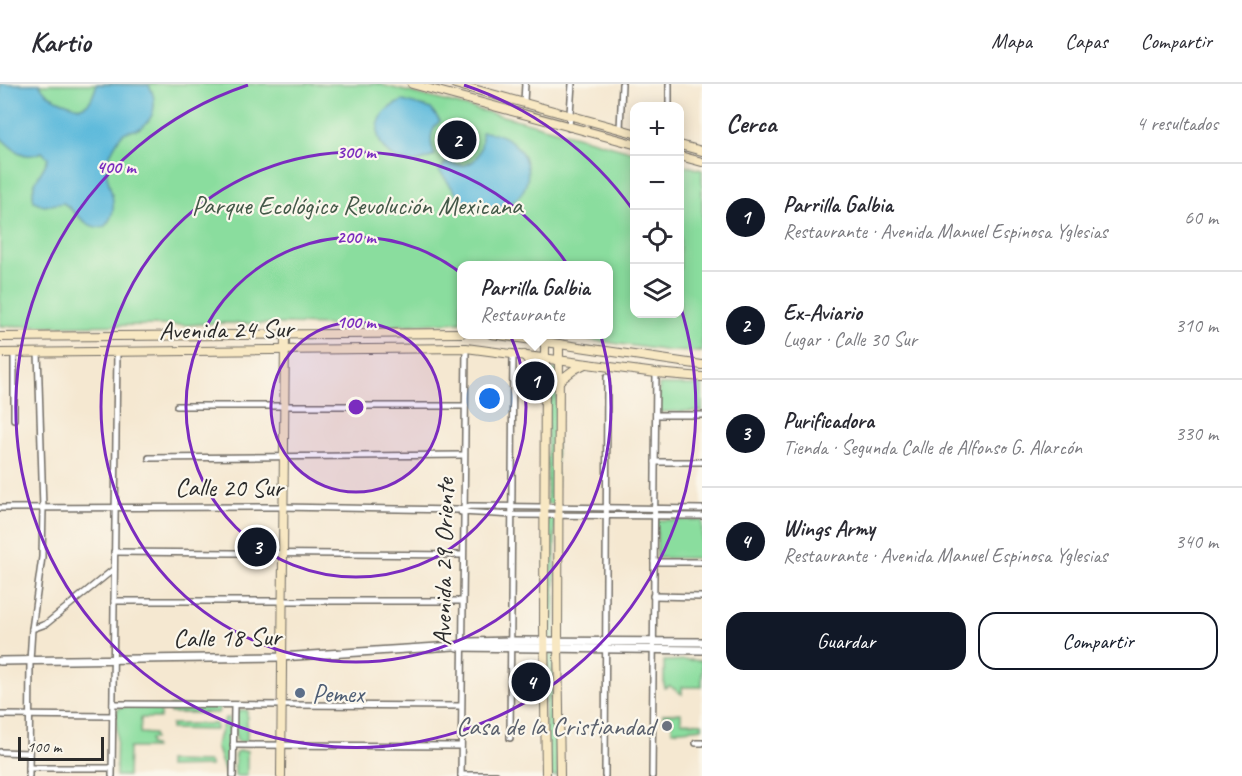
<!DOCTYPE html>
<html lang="es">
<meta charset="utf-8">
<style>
body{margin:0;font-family:Caveat,sans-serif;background:#f7f7f7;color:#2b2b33}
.controls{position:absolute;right:18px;top:18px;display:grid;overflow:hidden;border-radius:12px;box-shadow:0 3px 15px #0003}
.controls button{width:54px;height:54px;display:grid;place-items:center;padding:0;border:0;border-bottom:2px solid #e1e1e2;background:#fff;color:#2b2b33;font:30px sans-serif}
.scale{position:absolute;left:18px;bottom:15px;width:86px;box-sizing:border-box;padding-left:6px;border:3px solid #2b2b2b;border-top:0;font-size:16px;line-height:21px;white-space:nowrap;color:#2b2b2b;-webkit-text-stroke:4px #fbf7ec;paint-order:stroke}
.you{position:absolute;left:490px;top:315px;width:21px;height:21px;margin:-15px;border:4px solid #fff;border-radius:50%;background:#1a73e8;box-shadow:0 0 0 9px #1a73e833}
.badge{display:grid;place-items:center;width:39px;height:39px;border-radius:50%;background:#111827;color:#fff;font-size:20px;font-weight:700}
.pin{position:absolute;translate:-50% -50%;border:3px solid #fff;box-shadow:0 2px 6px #0006}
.popup{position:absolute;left:457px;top:177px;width:156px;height:78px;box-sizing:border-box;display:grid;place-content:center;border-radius:12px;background:#fff;filter:drop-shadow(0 2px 4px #0005);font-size:20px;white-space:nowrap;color:#7c7c81}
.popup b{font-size:22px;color:#2b2b33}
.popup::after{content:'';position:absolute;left:50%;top:100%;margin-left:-12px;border:12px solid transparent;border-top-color:#fff}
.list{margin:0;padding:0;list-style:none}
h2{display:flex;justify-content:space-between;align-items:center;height:78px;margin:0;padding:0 24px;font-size:26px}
h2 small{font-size:20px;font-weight:400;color:#7c7c81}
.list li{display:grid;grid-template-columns:39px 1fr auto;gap:18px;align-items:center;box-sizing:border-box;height:108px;padding:0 24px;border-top:2px solid #e1e1e2}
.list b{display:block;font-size:22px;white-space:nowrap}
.list p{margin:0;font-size:20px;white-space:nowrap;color:#7c7c81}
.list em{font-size:20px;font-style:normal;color:#7c7c81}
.actions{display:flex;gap:12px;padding:18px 24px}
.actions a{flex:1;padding:14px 0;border:2px solid #111827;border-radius:18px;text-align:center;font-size:21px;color:#111827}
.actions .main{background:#111827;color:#fff}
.icon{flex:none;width:33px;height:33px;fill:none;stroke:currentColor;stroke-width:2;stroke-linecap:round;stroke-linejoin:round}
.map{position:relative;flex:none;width:702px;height:692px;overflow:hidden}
header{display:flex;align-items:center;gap:36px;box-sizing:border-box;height:84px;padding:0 30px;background:#fff;border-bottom:2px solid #e1e1e2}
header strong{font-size:28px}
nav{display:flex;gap:33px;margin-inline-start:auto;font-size:21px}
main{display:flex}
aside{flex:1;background:#fff}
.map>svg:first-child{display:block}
.green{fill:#8add9e;stroke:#5a8464;stroke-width:1.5}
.water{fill:#5dbadb;stroke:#447283;stroke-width:1.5}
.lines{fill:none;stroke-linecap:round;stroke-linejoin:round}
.minor-casing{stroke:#726d65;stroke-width:8}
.tertiary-casing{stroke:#726d65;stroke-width:10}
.secondary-casing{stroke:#726d65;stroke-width:10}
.minor{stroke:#fff;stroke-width:5}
.tertiary{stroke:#fff;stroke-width:7}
.secondary{stroke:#f8e8c3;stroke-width:8}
.ring{fill:none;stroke:#7b2cbf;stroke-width:3}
.service-dot{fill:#5c6f8a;stroke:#fbf7ec;stroke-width:2}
.worship-dot{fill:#6b7280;stroke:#fbf7ec;stroke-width:2}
.labels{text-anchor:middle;stroke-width:4.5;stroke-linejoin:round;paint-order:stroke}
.park-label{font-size:26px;fill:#435848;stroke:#fbf7ec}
.street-label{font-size:26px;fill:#2b2b2b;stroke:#fbf7ec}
.service-label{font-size:26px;fill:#4e5e75;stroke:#fbf7ec;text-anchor:start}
.worship-label{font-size:26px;fill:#5b616d;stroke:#fbf7ec;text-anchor:end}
.centre{fill:#7b2cbf;stroke:#fbf7ec;stroke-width:3}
.ring-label{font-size:18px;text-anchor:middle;font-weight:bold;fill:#7b2cbf;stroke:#fbf7ec;stroke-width:4.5;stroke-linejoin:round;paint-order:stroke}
</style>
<header>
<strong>Kartio</strong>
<nav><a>Mapa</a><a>Capas</a><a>Compartir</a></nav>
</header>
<main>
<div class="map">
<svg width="702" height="692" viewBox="0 0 702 692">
<rect width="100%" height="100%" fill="#fbf7ec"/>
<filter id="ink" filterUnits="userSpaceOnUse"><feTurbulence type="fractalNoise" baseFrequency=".0167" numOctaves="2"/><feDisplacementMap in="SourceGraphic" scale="12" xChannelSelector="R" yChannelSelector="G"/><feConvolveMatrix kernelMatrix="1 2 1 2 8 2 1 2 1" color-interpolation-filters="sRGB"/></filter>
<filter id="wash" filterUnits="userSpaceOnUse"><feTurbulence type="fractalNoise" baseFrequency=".008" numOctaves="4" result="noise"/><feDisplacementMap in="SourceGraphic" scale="24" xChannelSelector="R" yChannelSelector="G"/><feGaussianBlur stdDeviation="1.35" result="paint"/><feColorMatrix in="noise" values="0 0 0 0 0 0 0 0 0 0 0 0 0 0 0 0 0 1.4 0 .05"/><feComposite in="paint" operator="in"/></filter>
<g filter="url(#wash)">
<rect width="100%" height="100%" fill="#f5e8d1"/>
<g class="green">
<polygon points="0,0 378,0 522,37 634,68 634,230 680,230 680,80 702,86 702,268 670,267 554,251 608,250 608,182 462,182 461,238 385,242 218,239 188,241 0,242"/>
<polygon points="548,286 557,286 556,420 547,420"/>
<polygon points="659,301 702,301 702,327 659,328"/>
<polygon points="547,432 555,433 555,557 545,556"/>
<rect x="657" y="436" width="45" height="38"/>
<polygon points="545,570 555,570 558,692 546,692"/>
<polygon points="692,576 702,577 702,603 682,603 682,610 670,602 664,604 664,577"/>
<polygon points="128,622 161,623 160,634 141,634 140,649 154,650 154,655 150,655 150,661 154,662 154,664 129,664 128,692 116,692 117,627 119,624"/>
<polygon points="170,622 220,622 218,629 170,629"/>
<polygon points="240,626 247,626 247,658 239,658 236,655 235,631"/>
<polygon points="681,629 681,638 702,639 702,644 672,647 672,637 663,637 663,630"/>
<polygon points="225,634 229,634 230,692 226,692 216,662"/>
<polygon points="171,640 216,640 216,646 171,645"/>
<polygon points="238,667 247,667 247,692 235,692 235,670"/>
<polygon points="168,677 209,678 211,682 168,683"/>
</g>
<g class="water">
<path d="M0,0H40C45,14 66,19 79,23C92,22 93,10 97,0L149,1C158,17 156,36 138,45C134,47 129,46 124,49C118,52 113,66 109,72C97,92 128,120 104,143C87,147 76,127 63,119L44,122L34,117C29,98 43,90 48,74L42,68C25,77 13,66 0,53Z"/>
<path d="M403,17L431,25L440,37C430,46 429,58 435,71C386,99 352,34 403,17Z"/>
<path d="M482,48C532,48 547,113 496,125C486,127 477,127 469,122C456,114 449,97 439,87L447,77C472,89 483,71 482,48Z"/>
</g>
</g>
<g filter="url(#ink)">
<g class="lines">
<defs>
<g id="minor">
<polyline points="524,18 525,0"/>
<polyline points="669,22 669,0"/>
<polyline points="569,44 572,0"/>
<polyline points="620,45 622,0"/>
<polyline points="14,269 14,335"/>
<polyline points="177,322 465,322"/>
<polyline points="656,331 702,331"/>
<polyline points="149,374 464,371"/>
<polyline points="655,378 702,378"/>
<polyline points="0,424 280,423 457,426 470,422 702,425"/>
<polyline points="461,428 513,431 702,432"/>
<polyline points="114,468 463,471"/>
<polyline points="654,478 702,478"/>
<polyline points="653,512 702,513"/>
<polyline points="114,517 462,517"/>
<polyline points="32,545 46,540 114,485"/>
<polyline points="113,620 461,622"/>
<polyline points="0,631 113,632"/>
<polyline points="510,654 513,269"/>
<polyline points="696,659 702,659"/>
<polyline points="233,661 461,662"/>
<polyline points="0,668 29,669"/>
<polyline points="29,684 112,684"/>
<polyline points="461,691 496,691"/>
<polyline points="29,692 30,577 32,545 42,473 43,424 38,268"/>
<polyline points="112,692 117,267"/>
<polyline points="233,692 234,621"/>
<polyline points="461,692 466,264"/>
<polyline points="605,692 607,293"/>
<polyline points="652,692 656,289"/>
</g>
<g id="tertiary">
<polyline points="457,563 702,566"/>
<polyline points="0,577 280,573 454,562 470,558 511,557 702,558"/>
</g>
<g id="secondary">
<polyline points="412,0 634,60"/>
<polyline points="455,0 634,49"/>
<polyline points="680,61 702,67"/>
<polyline points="680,72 702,78"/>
<polyline points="491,250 702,281"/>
<polyline points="0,253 462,249"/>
<polyline points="545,258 544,542 546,692"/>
<polyline points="559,260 558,558 560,692"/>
<polyline points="0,269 466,264 656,289 702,293"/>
<polyline points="524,271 543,296"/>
<polyline points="559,297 575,285 585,280"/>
<polyline points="281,692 285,249"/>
</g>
</defs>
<use href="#minor" class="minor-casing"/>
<use href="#tertiary" class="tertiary-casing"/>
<use href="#secondary" class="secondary-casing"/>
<use href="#minor" class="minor"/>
<use href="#tertiary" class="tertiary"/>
<use href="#secondary" class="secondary"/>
</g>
</g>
<circle cx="356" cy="323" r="85" fill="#7b2cbf" fill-opacity=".12"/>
<g class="ring">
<circle cx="356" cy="323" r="85"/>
<circle cx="356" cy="323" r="170"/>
<circle cx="356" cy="323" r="255"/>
<path d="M464 1A340 340 0 0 1 633 126M680 221A340 340 0 1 1 248 1"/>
</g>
<circle class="service-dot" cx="300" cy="609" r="6"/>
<circle class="worship-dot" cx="667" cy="642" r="6"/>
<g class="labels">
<g class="park-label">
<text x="357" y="130">Parque Ecológico Revolución Mexicana</text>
</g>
<g class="street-label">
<text transform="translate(226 245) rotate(-1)" y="9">Avenida 24 Sur</text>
<text x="229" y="412">Calle 20 Sur</text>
<text transform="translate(443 478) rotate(-89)" y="9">Avenida 29 Oriente</text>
<text transform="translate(227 553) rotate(-1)" y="9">Calle 18 Sur</text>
</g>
<g class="service-label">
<text x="312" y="618">Pemex</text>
</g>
<g class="worship-label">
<text x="655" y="651">Casa de la Cristiandad</text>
</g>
</g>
<circle cx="356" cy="323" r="9" class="centre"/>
<g class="ring-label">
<text x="356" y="74">300 m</text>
<text x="116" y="89">400 m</text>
<text x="356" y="159">200 m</text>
<text x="356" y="244">100 m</text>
</g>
</svg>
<div class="controls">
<button>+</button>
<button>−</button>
<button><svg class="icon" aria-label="locate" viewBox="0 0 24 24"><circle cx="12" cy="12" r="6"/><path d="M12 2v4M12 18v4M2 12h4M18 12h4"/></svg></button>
<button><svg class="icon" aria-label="layers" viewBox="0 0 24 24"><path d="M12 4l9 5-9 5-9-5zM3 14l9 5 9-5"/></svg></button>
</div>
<div class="scale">100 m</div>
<div class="you"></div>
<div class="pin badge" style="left:535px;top:297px">1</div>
<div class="popup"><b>Parrilla Galbia</b>Restaurante</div>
<div class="pin badge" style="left:457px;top:56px">2</div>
<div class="pin badge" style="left:257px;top:463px">3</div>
<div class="pin badge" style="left:531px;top:598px">4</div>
</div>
<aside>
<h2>Cerca<small>4 resultados</small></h2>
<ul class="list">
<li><span class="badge">1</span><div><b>Parrilla Galbia</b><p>Restaurante · Avenida Manuel Espinosa Yglesias</p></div><em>60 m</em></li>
<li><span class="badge">2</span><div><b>Ex-Aviario</b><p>Lugar · Calle 30 Sur</p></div><em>310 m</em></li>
<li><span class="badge">3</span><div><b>Purificadora</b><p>Tienda · Segunda Calle de Alfonso G. Alarcón</p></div><em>330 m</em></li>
<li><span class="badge">4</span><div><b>Wings Army</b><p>Restaurante · Avenida Manuel Espinosa Yglesias</p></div><em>340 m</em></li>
</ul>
<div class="actions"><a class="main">Guardar</a><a>Compartir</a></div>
</aside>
</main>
